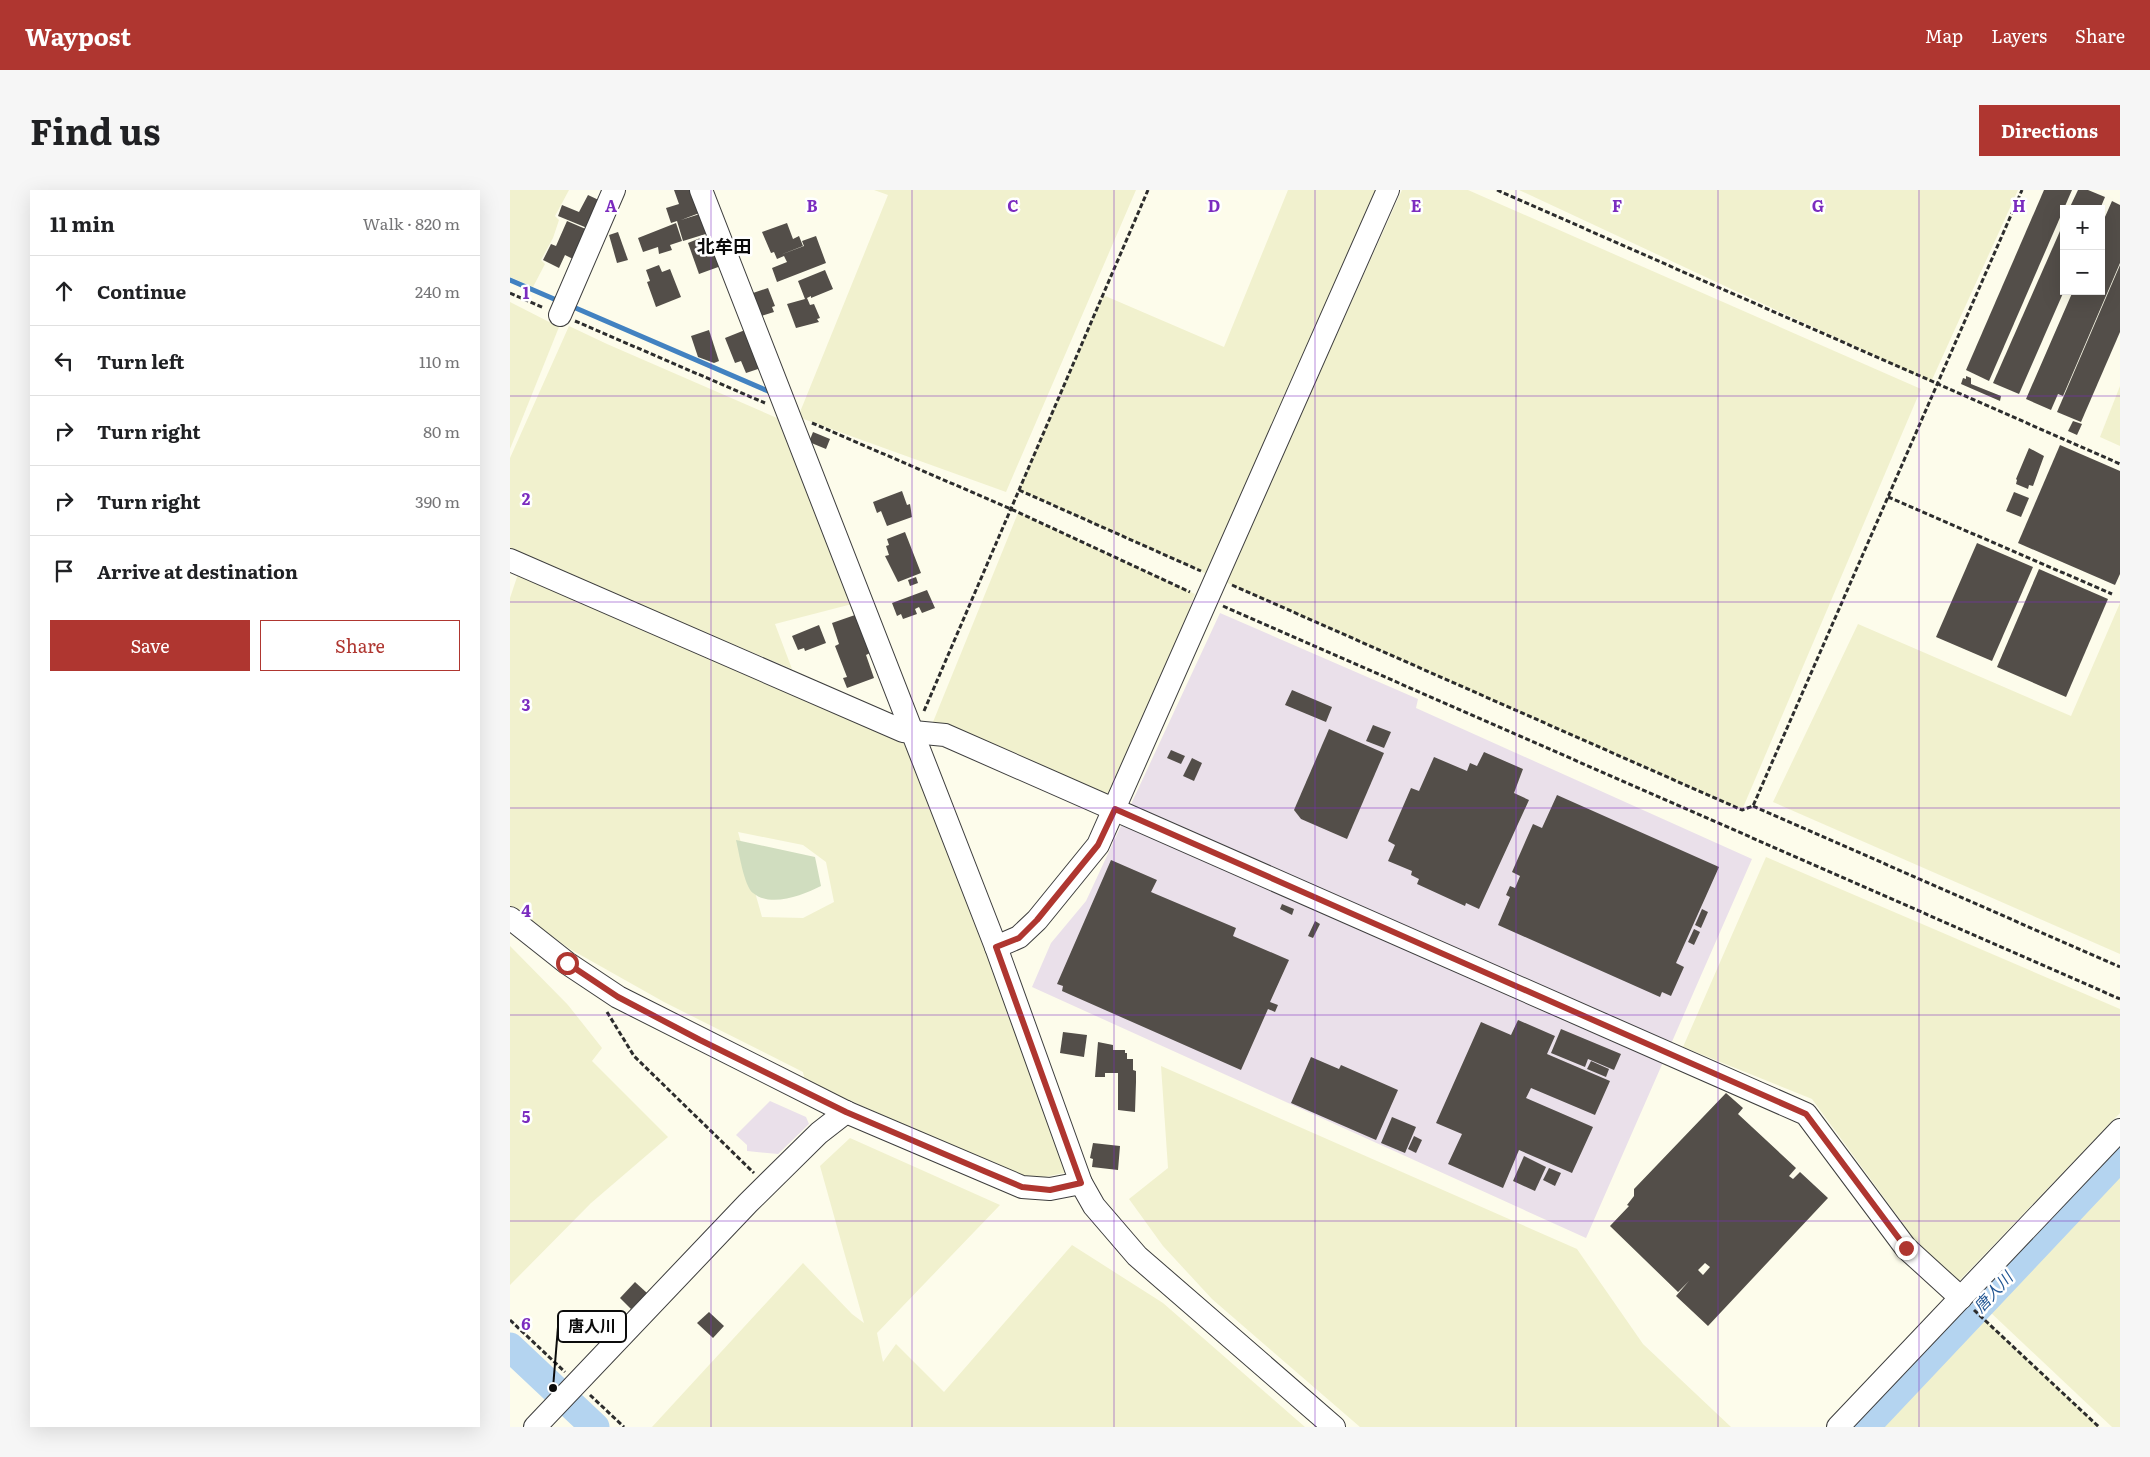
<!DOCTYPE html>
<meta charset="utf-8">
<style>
body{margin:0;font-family:Literata,"Noto Sans JP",serif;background:#f6f6f6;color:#202124}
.controls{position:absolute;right:15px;top:15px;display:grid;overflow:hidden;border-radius:0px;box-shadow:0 5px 20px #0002}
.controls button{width:45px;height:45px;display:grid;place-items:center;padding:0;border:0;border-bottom:1px solid #e0e0e0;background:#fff;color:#202124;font:25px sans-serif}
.stop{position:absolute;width:15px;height:15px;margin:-11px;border:4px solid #af3630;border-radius:50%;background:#fff}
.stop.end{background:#af3630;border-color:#fff;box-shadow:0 1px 5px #0008}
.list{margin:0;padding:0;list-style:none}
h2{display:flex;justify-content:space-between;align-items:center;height:65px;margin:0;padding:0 20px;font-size:21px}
h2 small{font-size:16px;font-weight:400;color:#757577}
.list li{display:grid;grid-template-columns:32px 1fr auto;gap:15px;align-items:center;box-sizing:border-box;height:70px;padding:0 20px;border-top:1px solid #e0e0e0}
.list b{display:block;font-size:19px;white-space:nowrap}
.list em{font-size:16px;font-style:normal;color:#757577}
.actions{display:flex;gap:10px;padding:15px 20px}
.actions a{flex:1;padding:11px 0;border:1px solid #af3630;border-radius:0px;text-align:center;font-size:18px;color:#af3630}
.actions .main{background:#af3630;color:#fff}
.icon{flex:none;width:28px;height:28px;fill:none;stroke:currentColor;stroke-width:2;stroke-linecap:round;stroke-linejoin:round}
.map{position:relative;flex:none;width:1610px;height:1237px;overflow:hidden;border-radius:0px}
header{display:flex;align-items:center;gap:30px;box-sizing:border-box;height:70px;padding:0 25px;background:#af3630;color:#fff}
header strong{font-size:24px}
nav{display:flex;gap:28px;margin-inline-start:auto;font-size:18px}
.intro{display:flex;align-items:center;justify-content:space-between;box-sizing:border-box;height:120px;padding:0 30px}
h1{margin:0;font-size:35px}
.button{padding:12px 22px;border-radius:0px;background:#af3630;color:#fff;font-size:18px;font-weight:700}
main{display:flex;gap:30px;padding:0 30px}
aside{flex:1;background:#fff;border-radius:0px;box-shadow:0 5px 20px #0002}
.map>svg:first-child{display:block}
.industrial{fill:#eae0ea}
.farmland{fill:#f1f1ce;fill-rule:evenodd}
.cemetery{fill:#d0ddbf}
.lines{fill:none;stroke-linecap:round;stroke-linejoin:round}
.stream{stroke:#4282c1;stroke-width:5}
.river{stroke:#b4d4f0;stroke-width:29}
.building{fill:#534e49;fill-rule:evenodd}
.minor-casing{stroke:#3e3e3e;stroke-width:24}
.path{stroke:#2d2d2d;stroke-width:3;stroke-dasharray:5 2.5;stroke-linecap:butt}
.minor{stroke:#fff;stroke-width:22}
.route{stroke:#af3630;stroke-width:6}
.grid{fill:none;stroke:#7b2cbf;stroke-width:1;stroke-opacity:0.55}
.labels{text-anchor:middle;stroke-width:5;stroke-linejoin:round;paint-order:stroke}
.water-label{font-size:16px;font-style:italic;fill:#205592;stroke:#fff}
.quarter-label{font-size:18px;font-weight:bold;fill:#0b0b0b;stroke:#fff}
.grid-label{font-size:16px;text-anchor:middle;font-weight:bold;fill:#7b2cbf;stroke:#fff;stroke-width:5;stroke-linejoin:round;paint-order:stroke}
.leader{fill:none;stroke:#0b0b0b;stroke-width:2}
.callout-dot{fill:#0b0b0b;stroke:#fff;stroke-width:2}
.callout{fill:#fff;stroke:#0b0b0b;stroke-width:2}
.callout-label{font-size:16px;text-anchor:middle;font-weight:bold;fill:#0b0b0b}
</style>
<header>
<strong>Waypost</strong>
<nav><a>Map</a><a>Layers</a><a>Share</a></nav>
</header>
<div class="intro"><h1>Find us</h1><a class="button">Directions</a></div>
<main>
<aside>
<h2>11 min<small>Walk · 820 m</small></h2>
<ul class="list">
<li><svg class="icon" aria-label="ahead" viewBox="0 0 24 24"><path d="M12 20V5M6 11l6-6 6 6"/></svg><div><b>Continue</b></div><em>240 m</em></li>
<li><svg class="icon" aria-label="left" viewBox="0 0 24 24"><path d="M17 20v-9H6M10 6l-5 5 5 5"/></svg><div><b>Turn left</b></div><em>110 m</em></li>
<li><svg class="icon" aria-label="right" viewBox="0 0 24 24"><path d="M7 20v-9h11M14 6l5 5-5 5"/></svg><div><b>Turn right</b></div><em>80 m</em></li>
<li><svg class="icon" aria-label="right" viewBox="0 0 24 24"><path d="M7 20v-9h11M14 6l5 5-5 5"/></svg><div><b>Turn right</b></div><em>390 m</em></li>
<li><svg class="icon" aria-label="arrive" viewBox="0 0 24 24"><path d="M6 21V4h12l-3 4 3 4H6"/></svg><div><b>Arrive at destination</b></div></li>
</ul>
<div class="actions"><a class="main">Save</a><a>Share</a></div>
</aside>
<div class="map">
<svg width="1610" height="1237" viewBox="0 0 1610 1237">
<rect width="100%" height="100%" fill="#fdfceb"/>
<g class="industrial">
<polygon points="710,423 908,509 906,518 1242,669 1076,1048 522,797 541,753 576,711"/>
<polygon points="260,911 296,927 299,934 268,964 237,961 237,955 226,945"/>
</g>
<g class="farmland">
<polygon points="0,0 59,0 45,26 49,30 43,48 31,70 35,74 23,97 0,87"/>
<polygon points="364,0 626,0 496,302 288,227 378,5"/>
<polygon points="778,0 866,0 697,384 509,300 593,105 714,157"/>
<polygon points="892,0 958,0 1411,199 1232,620 715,392"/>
<polygon points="1009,0 1508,0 1421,192"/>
<polygon points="0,112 49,137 0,259"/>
<polygon points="59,136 97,154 267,228 342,414 265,434 282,479 0,361 0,268"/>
<polygon points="1610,196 1610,256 1590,247"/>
<polygon points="508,323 685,404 608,613 423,532"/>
<path d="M11,375L396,550L558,982L521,990L295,891L293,882L154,812L60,759L0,716V408ZM228,642L293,655L316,672L324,712L293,728L252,727Z"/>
<polygon points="1610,413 1610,764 1263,612 1348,434 1561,526"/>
<polygon points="1256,667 1610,819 1610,923 1449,1091 1405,1050 1302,909 1173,857"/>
<polygon points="0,756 58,815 92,858 82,871 158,947 81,1013 0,1095"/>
<polygon points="651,876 1067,1059 1133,1154 1221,1237 850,1237 702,1109 653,1056 619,1009 658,978"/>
<polygon points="340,948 490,1015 367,1143 373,1172 386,1154 434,1202 562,1055 653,1113 795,1237 142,1237 293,1073 342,1124 354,1133 310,976"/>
<polygon points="1610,985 1610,1237 1602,1237 1479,1121"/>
<polygon points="1475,1130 1589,1237 1374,1237"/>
</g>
<path class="cemetery" d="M226,650L305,667L311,696C293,705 261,718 243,703C234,696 229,662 226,650Z"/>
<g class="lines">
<g class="stream">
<polyline points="0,90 51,112"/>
<polyline points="61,116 258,201"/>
</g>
<g class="river">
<polyline points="0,1157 85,1237"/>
<polyline points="1355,1237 1610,967"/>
</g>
</g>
<g class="building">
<polygon points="164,0 180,0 192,22 171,30 193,23 199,43 173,51 167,31 161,33 156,18 169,14"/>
<polygon points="1534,0 1562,0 1479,191 1456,180"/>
<polygon points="1568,0 1578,0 1595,7 1590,19 1559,19"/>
<polygon points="78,5 93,12 82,40 48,26 52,15 69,22"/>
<polygon points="1602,11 1610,15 1610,73 1553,206 1548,204 1541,220 1516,209 1563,101 1591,101 1591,36"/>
<polygon points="57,31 78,40 65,70 55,65 49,78 33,70 41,54 46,56"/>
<polygon points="1554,32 1554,101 1509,204 1483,193"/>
<polygon points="166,33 172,51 160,55 162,60 149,64 148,57 133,62 128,48"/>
<polygon points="277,33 283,49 289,46 293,56 270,65 294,56 292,51 306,46 316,73 267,92 262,78 277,72 274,66 267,69 264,62 261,63 252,42"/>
<polygon points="108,42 118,70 107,73 99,45"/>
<polygon points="200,44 211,76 189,84 178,53"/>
<polygon points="149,75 152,82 160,79 171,107 146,117 137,92 140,91 136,80"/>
<polygon points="1610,75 1610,142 1571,232 1547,222"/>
<polygon points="315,80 323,99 301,108 301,106 297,108 300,115 304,114 310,128 307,129 309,132 286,138 277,114 295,109 288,91"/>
<polygon points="258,98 265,116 262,117 264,122 248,127 240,104"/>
<polygon points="199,140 209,171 204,173 188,167 181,146"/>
<polygon points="235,140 251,178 236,183 231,171 225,173 215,148"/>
<polygon points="1456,186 1461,188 1461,194 1491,206 1490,211 1451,194 1453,188 1456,189"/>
<polygon points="1563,231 1572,234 1567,245 1558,241"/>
<polygon points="303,242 320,249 316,259 299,252"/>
<polygon points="1550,255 1610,281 1610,384 1605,395 1508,353"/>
<polygon points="1519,258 1534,266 1523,296 1519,295 1518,299 1506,294 1507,290 1506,289"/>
<polygon points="392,301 397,315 400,314 402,327 377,336 371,321 367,323 363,312"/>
<polygon points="1504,302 1519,308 1511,327 1496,321"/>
<polygon points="395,342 411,383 388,392 375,366 379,365 376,356 379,355 377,349"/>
<polygon points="1467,353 1523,377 1482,471 1426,447"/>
<polygon points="1529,379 1598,409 1556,507 1487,477"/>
<polygon points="406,387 408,393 400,396 398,390"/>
<polygon points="417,400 425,418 412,423 409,417 405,419 407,424 393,429 391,424 387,426 382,413"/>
<polygon points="345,425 362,462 356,465 364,488 337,498 333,488 337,487 325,456 329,454 322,433"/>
<polygon points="309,435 316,453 295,461 294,458 288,460 282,446"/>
<polygon points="782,500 822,517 816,532 775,515"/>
<polygon points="863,535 881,542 874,558 856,551"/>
<polygon points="819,539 874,563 837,649 791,629 784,620"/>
<polygon points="661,560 675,566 671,574 657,568"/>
<polygon points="974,562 1013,579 1004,603 1019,610 969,719 956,713 955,716 907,694 909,689 901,685 902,681 878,671 885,655 878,651 901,598 909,601 924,567 957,581 960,573 967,576"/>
<polygon points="682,568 692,573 684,591 673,586"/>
<polygon points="1047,605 1209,677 1166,773 1174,777 1161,806 1152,802 1150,807 988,735 1000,707 996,705 1000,696 1005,698 1010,686 1002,682 1023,634 1032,638"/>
<polygon points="601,670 647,690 641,702 726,738 723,746 779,770 760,812 768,815 765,822 758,819 731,880 552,801 553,796 547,794"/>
<polygon points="772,714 784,719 782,725 770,719"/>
<polygon points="1192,719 1198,722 1191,738 1185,735"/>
<polygon points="805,731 810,734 803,748 798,746"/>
<polygon points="1184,739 1190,742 1184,755 1178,752"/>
<polygon points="1008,830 1045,846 1037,864 1100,891 1085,925 1021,898 1016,908 1083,937 1062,983 1009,960 993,998 938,974 952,944 926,933 971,832 1001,845"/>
<polygon points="1051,839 1111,864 1104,880 1078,869 1075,877 1041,863"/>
<polygon points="553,842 577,845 574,867 550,863"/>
<polygon points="588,852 603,855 603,860 615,860 615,863 617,863 617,869 623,869 623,880 626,881 626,892 625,922 608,920 608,883 595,883 595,887 585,887"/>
<polygon points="801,867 829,879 831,875 888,900 866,950 781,913"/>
<polygon points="1081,871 1099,879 1096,887 1077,879"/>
<path d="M1216,903L1233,918L1228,924L1286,978L1279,986L1283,989L1290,982L1318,1008L1198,1136L1166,1106L1179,1091L1168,1102L1100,1036L1119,1016L1117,1015L1124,1006V999ZM1195,1073L1200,1077L1193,1085L1188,1080Z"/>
<polygon points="882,927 906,937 895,963 871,953"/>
<polygon points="904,946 912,950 906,963 898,959"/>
<polygon points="583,953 610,956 608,980 582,977 583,969 580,968"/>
<polygon points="1014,966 1036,977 1025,1001 1003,991"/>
<polygon points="1039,978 1051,983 1045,996 1033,990"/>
<polygon points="125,1092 137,1103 121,1119 110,1108"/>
<polygon points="199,1122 214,1136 203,1148 187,1133"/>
</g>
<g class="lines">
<defs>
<g id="minor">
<polyline points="191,0 486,757 571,993 584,1016 627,1066 824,1237"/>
<polyline points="50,125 104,0"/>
<polyline points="0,370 393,541 435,545 1296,924 1396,1058 1451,1108"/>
<polyline points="0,728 57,773 108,807 336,922 512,997 540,999 571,993"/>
<polyline points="486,757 509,747 527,730 588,655 878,0"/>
<polyline points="25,1237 238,1013 309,943 336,922"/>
<polyline points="1328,1237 1610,940"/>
</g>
</defs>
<use href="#minor" class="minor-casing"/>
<g class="path">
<polyline points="987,0 1610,274"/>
<polyline points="0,103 34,118"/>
<polyline points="65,131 255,213"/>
<polyline points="302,233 501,319 680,402"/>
<polyline points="509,300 691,381"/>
<polyline points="1378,307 1602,404"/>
<polyline points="722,395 1232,620 1243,616 1512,0"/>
<polyline points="713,416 1610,809"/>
<polyline points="414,521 638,0"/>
<polyline points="1243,616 1610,777"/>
<polyline points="97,822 124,866 244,983"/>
<polyline points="1464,1120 1589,1237"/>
<polyline points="0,1130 55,1182"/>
<polyline points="80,1205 114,1237"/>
</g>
<use href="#minor" class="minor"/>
</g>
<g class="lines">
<polyline class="route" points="57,773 108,807 190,850 336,922 474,981 512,997 540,1000 571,993 486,757 509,748 527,730 588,655 605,619 1296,924 1396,1058"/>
</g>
<path class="grid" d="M201,0V1237M402,0V1237M604,0V1237M805,0V1237M1006,0V1237M1208,0V1237M1409,0V1237M0,206H1610M0,412H1610M0,618H1610M0,825H1610M0,1031H1610"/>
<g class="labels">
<g class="water-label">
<text transform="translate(1483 1102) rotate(-47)" y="6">唐人川</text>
</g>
<g class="quarter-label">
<text x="214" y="63">北牟田</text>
</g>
</g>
<g class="grid-label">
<text x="101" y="22">A</text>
<text x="302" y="22">B</text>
<text x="503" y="22">C</text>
<text x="704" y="22">D</text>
<text x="906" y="22">E</text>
<text x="1107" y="22">F</text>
<text x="1308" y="22">G</text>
<text x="1509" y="22">H</text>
<text x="16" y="109">1</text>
<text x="16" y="315">2</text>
<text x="16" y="521">3</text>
<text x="16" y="727">4</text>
<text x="16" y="933">5</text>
<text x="16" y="1140">6</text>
</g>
<path class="leader" d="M43 1198L48 1137"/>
<circle class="callout-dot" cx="43" cy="1198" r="5"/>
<rect class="callout" x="48" y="1121" width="68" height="31" rx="5"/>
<g class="callout-label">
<text x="82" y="1142">唐人川</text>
</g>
</svg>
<div class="controls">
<button>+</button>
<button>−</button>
</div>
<div class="stop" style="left:57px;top:773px"></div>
<div class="stop end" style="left:1396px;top:1058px"></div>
</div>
</main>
